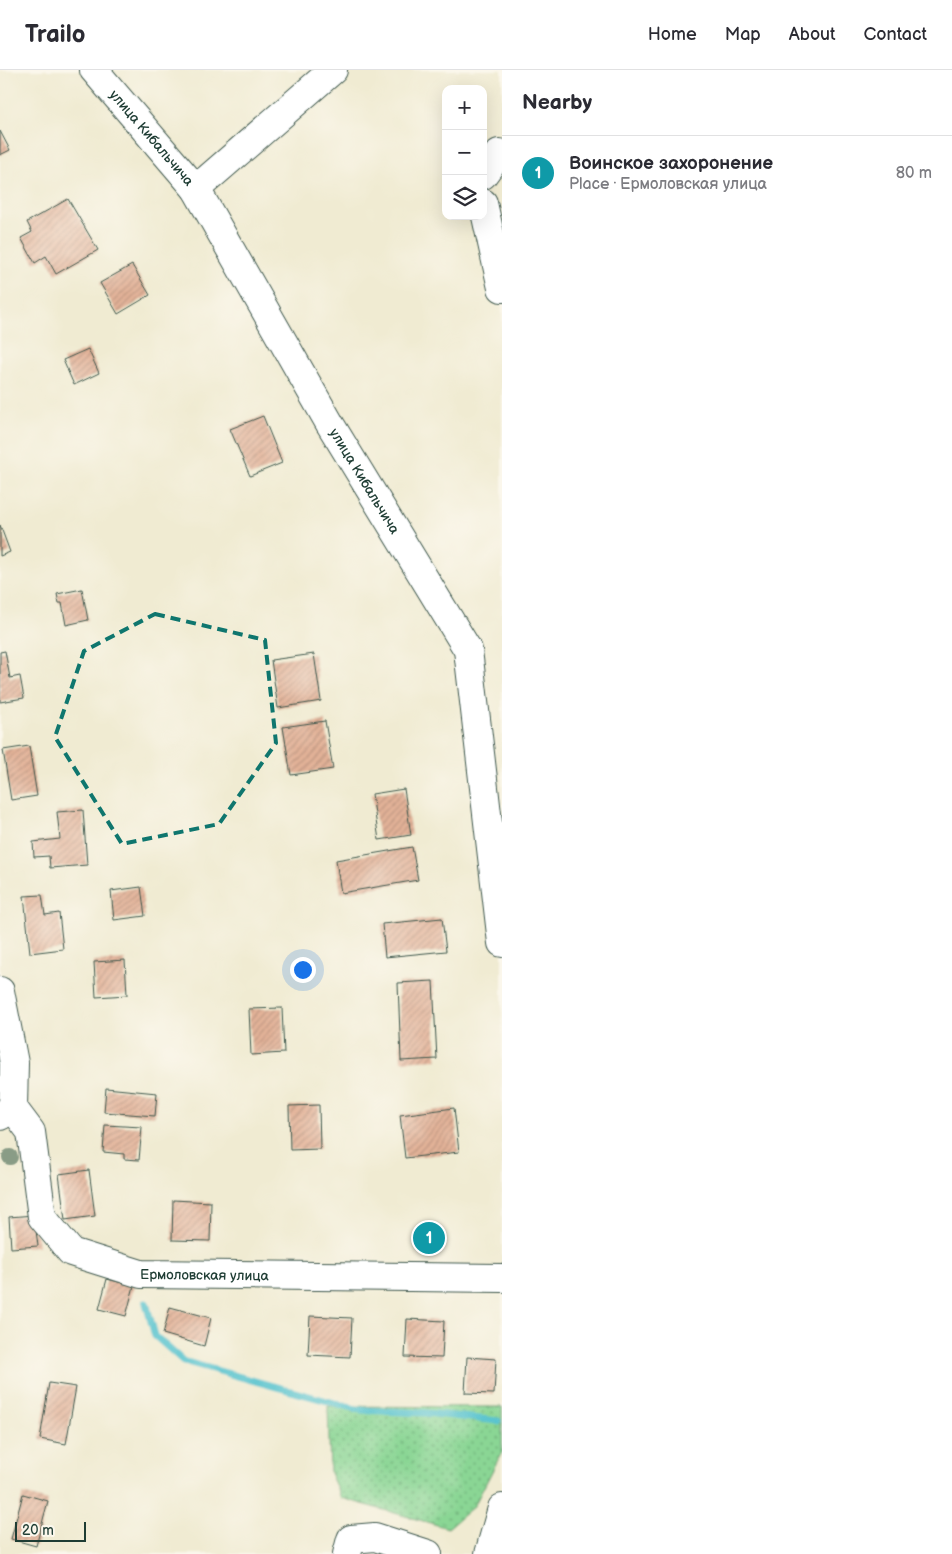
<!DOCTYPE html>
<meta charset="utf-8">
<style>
body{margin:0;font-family:"Balsamiq Sans",sans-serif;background:#f2f2f3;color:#2b2b33}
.controls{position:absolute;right:15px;top:15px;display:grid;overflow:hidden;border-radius:10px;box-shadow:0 5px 20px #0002}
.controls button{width:45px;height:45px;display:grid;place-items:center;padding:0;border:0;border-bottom:1px solid #e1e1e2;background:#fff;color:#2b2b33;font:25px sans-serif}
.scale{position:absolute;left:15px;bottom:12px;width:71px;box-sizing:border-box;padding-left:5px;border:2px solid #1f3d34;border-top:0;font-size:14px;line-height:18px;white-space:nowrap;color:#1f3d34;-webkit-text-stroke:4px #fbf7ec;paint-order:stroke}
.you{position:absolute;left:302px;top:899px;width:18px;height:18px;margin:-12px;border:4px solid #fff;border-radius:50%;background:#1a73e8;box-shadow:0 0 0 8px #1a73e833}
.badge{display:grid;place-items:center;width:32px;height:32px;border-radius:50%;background:#b45309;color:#fff;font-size:16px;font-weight:700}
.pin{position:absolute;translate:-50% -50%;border:2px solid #fff;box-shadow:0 1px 5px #0006}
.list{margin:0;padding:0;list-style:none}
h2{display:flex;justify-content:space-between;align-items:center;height:65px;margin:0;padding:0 20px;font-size:21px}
h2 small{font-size:16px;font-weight:400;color:#7c7c81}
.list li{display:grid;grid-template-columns:32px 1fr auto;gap:15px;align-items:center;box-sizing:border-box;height:75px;padding:0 20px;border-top:1px solid #e1e1e2}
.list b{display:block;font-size:19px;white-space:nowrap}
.list p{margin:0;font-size:16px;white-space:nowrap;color:#7c7c81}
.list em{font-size:16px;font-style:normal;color:#7c7c81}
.icon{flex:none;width:28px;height:28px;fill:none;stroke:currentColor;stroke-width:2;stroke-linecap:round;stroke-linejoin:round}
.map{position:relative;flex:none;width:502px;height:1484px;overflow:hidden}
header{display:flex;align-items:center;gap:30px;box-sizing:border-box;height:70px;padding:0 25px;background:#fff;border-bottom:1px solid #e1e1e2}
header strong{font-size:24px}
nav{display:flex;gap:28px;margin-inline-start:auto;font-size:18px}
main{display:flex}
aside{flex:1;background:#fff}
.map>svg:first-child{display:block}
.grass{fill:url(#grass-dots);stroke:#548a64}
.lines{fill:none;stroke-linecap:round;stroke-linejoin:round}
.stream{stroke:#55c2ce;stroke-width:7}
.building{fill:url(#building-hatch)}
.minor-casing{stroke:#3e574c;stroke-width:30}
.minor{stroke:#fff;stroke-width:28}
.tree{fill:#899c86}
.marked{fill:none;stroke:#0f766e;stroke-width:4;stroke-dasharray:10 6;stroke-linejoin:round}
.labels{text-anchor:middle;stroke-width:4;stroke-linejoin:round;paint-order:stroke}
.street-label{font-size:14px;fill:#1f3d34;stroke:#fbf7ec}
</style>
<header>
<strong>Trailo</strong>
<nav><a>Home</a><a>Map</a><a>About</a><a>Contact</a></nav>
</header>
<main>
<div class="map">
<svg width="502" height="1484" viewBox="0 0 502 1484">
<defs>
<pattern id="grass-dots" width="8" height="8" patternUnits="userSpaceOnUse" patternTransform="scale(1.25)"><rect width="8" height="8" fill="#8ad694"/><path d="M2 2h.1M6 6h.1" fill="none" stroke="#70af7a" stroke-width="1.8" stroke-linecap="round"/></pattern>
<pattern id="building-hatch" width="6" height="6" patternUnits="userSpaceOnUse" patternTransform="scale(1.25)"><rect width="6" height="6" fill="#e3b298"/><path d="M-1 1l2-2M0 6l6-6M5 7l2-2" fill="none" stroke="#b7927d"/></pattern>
</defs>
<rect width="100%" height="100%" fill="#fbf7ec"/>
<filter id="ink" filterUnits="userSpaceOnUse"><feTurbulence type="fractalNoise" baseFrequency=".02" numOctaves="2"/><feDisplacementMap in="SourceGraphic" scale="10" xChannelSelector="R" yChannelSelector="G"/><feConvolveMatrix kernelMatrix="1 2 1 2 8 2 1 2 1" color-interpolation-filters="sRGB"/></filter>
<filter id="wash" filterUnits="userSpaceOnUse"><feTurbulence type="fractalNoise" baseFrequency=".0096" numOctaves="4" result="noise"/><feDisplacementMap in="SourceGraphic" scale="20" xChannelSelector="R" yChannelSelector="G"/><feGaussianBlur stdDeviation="1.12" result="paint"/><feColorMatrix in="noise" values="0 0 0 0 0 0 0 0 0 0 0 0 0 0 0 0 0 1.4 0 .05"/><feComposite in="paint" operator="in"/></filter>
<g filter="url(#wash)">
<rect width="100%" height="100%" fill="#f0ebd2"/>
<polygon class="grass" points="328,1336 502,1337 502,1382 474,1436 448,1458 341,1428 330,1403"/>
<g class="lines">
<polyline class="stream" points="146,1233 155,1266 183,1291 360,1340 426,1343 498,1351"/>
</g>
<g id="blocks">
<g class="building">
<polygon points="0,61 10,80 0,85"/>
<polygon points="68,129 98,180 56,204 46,186 35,193 21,168 32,162 27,152"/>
<polygon points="132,195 150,225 118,244 100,213"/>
<polygon points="88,279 99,303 74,315 63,290"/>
<polygon points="263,346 282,393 250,406 230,359"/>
<polygon points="0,455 10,482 0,486"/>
<polygon points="82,519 88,550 66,555 62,533 59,533 57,524"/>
<polygon points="5,581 10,608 20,606 24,628 0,632 0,582"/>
<polygon points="314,584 321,631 278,638 271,590"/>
<polygon points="325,651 333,699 291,705 283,657"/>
<polygon points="29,676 37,726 11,730 3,680"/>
<polygon points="404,719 411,765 379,770 372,724"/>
<polygon points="83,740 87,795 50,798 49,786 34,787 33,772 60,769 57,742"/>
<polygon points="412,777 418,810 341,823 336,790"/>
<polygon points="141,817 145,846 114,850 111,821"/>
<polygon points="42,825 45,845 59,843 63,879 30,883 24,826"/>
<polygon points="442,848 446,881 385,887 382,854"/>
<polygon points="125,890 127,925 96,927 94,892"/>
<polygon points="433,911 437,989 401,991 398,913"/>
<polygon points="282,938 284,983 251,985 249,939"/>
<polygon points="106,1018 157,1023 155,1046 104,1042"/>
<polygon points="319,1035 320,1079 290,1080 289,1036"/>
<polygon points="454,1038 459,1082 405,1088 400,1045"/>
<polygon points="105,1055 142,1057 139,1090 124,1089 124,1084 103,1082"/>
<polygon points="89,1100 95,1146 65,1150 59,1104"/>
<polygon points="173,1130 211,1132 210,1171 172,1170"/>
<polygon points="34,1145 38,1176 11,1178 9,1147"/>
<polygon points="107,1209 134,1216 126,1246 99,1239"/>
<polygon points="170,1237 211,1248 204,1276 163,1264"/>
<polygon points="310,1246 352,1248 350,1287 308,1285"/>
<polygon points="407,1249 444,1251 442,1288 405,1287"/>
<polygon points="467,1287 496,1289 494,1324 465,1323"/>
<polygon points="49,1313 76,1317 66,1374 40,1369"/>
<polygon points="23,1424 48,1431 36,1476 11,1469"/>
</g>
</g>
</g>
<g filter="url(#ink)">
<use href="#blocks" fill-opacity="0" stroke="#3e574c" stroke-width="1"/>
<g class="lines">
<defs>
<g id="minor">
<path id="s1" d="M94,0L196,119L330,354L468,580L502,873"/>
<polyline points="483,105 499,83 502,85"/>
<polyline points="196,119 333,0"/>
<polyline points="483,133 502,218"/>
<polyline points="0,921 14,993 13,1038 0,1046"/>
<path id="s2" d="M13,1038L31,1062L42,1147L71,1182L141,1204L502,1208"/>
<polyline points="347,1484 351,1469 375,1467 428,1484"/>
<polyline points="489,1484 502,1438"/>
</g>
</defs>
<use href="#minor" class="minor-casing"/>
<use href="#minor" class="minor"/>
</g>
<g class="tree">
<circle cx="10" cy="1087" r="8"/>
<circle cx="420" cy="1167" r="8"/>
</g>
</g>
<path class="marked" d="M155,544L265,570L276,673L219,754L122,774L55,667L84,581Z"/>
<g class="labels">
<g class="street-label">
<text dy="5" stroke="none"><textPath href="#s1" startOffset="89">улица Кибальчича</textPath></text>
<text dy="5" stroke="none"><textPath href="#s1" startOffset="494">улица Кибальчича</textPath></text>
<text dy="5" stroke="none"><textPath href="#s2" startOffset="298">Ермоловская улица</textPath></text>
</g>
</g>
</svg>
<div class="controls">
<button>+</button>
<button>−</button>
<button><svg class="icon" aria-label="layers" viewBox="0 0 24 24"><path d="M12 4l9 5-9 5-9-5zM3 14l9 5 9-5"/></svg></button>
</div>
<div class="scale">20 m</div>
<div class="you"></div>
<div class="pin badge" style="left:429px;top:1168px;background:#0f9aa8">1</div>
</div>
<aside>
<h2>Nearby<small></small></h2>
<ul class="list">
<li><span class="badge" style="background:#0f9aa8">1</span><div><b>Воинское захоронение</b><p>Place · Ермоловская улица</p></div><em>80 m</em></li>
</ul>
</aside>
</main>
